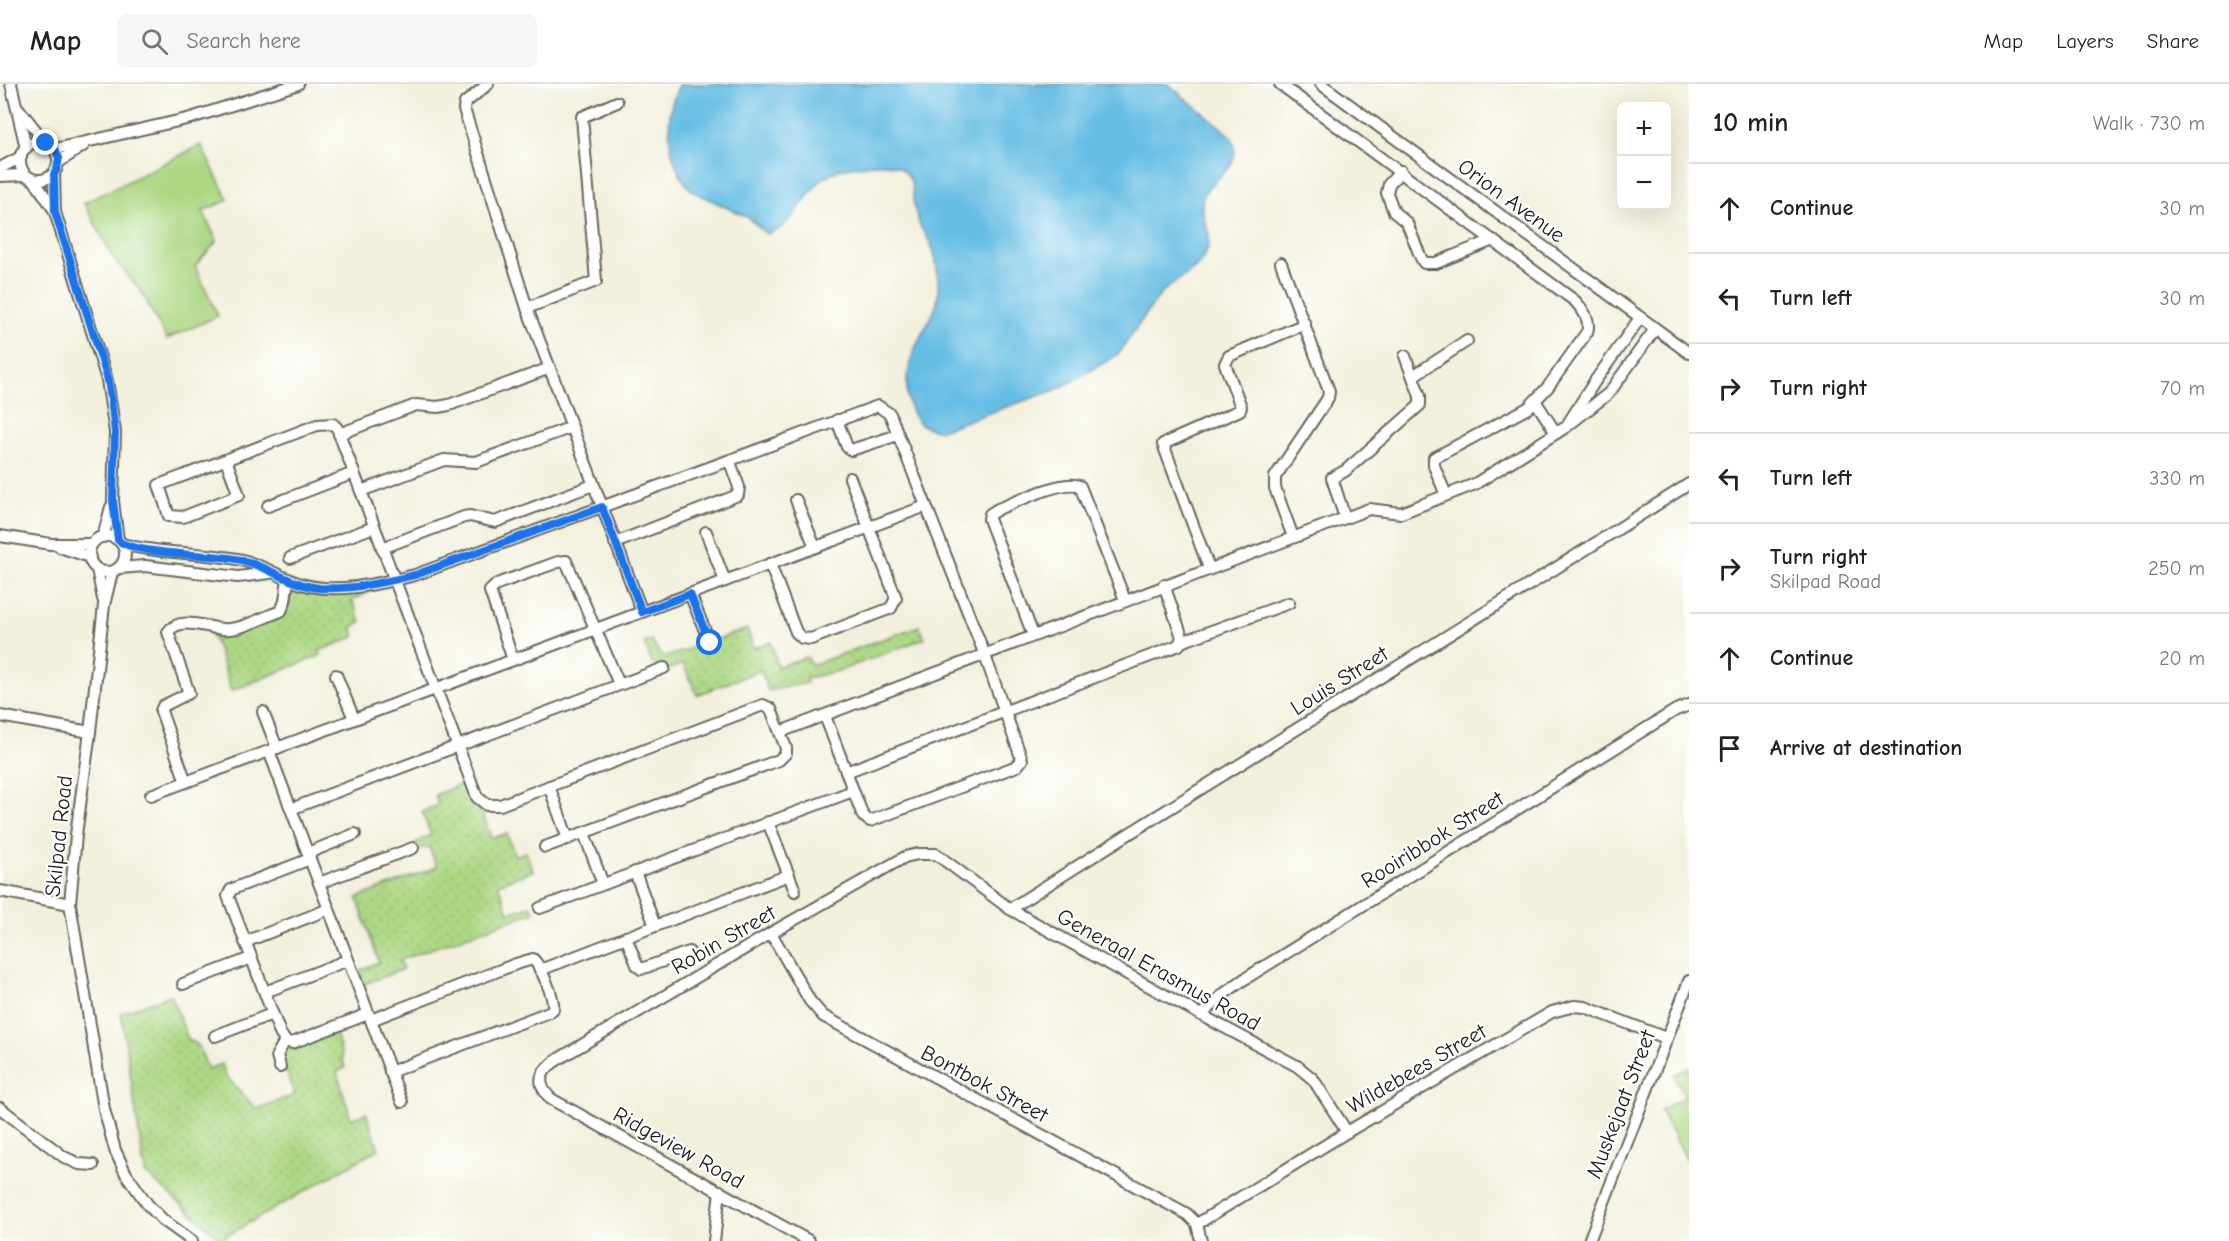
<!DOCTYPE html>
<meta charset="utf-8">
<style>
body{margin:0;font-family:"Comic Neue",sans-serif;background:#f6f6f6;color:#222}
.controls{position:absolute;right:18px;top:18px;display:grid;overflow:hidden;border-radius:9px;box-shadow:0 6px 24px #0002}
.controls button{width:54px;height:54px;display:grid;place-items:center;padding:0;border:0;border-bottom:2px solid #e0e0e0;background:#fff;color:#222;font:30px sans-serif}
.stop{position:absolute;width:18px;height:18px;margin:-14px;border:4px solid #1a73e8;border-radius:50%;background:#fff}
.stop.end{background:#1a73e8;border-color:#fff;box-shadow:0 2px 6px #0008}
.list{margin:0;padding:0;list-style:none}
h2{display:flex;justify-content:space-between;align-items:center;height:78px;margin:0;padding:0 24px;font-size:26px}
h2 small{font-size:20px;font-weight:400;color:#767676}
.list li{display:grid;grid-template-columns:39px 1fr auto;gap:18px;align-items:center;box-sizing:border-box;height:90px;padding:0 24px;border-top:2px solid #e0e0e0}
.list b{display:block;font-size:22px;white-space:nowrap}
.list p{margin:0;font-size:20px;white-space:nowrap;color:#767676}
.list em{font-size:20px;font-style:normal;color:#767676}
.icon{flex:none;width:33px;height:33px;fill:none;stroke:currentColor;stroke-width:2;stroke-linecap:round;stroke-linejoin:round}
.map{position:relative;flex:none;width:1689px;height:1157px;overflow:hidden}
header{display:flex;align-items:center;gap:36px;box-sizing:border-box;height:84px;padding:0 30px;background:#fff;border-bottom:2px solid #e0e0e0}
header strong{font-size:28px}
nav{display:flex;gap:33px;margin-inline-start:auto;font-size:21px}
.search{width:420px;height:54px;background:#f6f6f6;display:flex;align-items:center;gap:15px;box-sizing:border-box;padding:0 21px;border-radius:9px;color:#767676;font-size:22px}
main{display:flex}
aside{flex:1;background:#fff}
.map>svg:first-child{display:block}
.grass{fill:url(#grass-dots);stroke:#647a50;stroke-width:1.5}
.pitch{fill:#acd783;stroke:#647a50;stroke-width:1.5}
.water{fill:#66bde3;stroke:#416c80;stroke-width:1.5}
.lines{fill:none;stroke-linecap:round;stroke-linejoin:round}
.minor-casing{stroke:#67665f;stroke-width:14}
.minor{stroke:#fff;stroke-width:10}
.route{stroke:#1a73e8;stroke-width:8}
.labels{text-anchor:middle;stroke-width:4.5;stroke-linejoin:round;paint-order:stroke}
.street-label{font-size:22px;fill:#1c1c1c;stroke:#fff}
</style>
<header>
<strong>Map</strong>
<div class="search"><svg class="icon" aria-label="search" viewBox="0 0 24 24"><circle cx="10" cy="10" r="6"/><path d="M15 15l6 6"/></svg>Search here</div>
<nav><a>Map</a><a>Layers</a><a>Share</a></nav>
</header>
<main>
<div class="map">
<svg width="1689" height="1157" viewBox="0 0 1689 1157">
<defs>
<pattern id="grass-dots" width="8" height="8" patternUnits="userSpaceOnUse" patternTransform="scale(1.5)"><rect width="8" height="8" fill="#acd783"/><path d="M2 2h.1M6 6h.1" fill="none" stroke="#93b871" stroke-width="1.8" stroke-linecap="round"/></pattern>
</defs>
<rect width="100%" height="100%" fill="#fff"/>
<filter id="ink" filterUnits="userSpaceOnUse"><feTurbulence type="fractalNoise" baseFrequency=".0167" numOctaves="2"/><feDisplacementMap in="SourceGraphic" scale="12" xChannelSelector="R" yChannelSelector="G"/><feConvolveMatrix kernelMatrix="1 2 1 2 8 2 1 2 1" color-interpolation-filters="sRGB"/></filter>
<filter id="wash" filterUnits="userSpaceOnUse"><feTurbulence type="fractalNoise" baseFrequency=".008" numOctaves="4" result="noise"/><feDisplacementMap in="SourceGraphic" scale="24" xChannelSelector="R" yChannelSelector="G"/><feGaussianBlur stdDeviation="1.35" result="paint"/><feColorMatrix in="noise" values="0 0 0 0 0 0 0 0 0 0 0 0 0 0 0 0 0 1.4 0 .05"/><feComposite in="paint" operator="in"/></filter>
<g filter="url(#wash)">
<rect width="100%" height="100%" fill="#f2efdc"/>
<g class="grass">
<path d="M298,504C322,512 345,509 370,508L352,516L361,538L353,543L354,553L319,567L321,571L231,607L218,565L210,548L288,524L290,511Z"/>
<polygon points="919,542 925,554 839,587 806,594 807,599 768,607 761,586 697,611 683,580 665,587 652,579 644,559 651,556 659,569 666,573 747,545 754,564 771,558 778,583 807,573 812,581"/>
<polygon points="466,698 473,716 481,724 491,754 507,750 515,772 526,768 533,787 498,800 509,829 531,822 534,828 400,876 403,885 362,901 356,888 379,878 357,814 437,783 429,763 418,765 415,759 431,751 422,728 438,721 435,711"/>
<polygon points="171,911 188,955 198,961 208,985 222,980 226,992 256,1025 295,1011 281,974 285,967 336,949 345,984 337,988 351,1035 366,1029 379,1065 221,1155 145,1089 121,929"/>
</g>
<g class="pitch">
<polygon points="201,61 228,116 203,127 217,157 195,182 218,232 167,255 140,206 114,175 84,119"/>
<polygon points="1689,983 1689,1075 1687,1076 1660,1026 1685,1013 1674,991"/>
</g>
<path class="water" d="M680,0H1168L1230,51C1248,85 1211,91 1203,113C1198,129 1213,146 1208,163C1199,192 1176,192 1160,211C1146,229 1133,249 1120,268L1113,274L1058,305L941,346C927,346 918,341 912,328C900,300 910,271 924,246C929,237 936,227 937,217C940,205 937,174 932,163C930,157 926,153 923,147C919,141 917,133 915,126C911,111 916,95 901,85C890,76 865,81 852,83C805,87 805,141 766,150L749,134L694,108C667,87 662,28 680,0Z"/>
</g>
<g filter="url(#ink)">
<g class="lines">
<defs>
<g id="minor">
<polyline points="11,0 26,64"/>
<polyline points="488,0 465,19 464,25 527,224 642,528"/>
<path d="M1280,0L1575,217C1583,226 1591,236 1587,248L1548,303L1528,324L1434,374V382L1446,411"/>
<polyline points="1321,0 1689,269"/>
<polyline points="18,24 46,59"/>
<circle cx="39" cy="77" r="19"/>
<polyline points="55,65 191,34 298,0"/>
<polyline points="59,78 84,61"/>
<polyline points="0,84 21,73"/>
<polyline points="1401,87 1389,100 1387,109 1394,128 1407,139 1421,174 1424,179 1436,179 1493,156"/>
<polyline points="54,90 55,128 107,296 115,348 113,417 118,456"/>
<polyline points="0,92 25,91"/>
<polyline points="34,96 55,127"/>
<polyline points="1281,179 1329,307 1328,314 1275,393 1275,404 1293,453"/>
<polyline points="527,224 596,197 582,33 617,18"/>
<polyline points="1413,292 1467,257"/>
<polyline points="1536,318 1556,349"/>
<polyline points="837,336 847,363 851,366 898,351"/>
<polyline points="1569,338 1595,297 1640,234"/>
<polyline points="339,350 416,321 438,323 449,321 550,284"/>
<polyline points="226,376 239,411 183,433 169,432 159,401 317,341 333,340 337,344 477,713 487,721 500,721 763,621 771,625 786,664 786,669 779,676 545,763"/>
<polyline points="361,407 444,376 476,378 572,343"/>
<polyline points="796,416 815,463"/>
<polyline points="268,422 354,389"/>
<polyline points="1345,434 1332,394 1345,387 1420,321 1420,312 1405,272"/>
<polyline points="706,448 725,497"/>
<polyline points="0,452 51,460 92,460"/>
<circle cx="107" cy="470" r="18"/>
<polyline points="103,453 111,423"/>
<polyline points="615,459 738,411 739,403 730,378"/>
<path d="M122,460C159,470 198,468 237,475C261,479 281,495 305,501C341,510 381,499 415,491L878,322L890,330L984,569L1022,676L1017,682L870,737L863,732L825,632"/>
<polyline points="60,463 90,473"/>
<polyline points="382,464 464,433 470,432 495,438 593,401"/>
<polyline points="290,474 374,443"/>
<polyline points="770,480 796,548 802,554 811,555 891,524 896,514 850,394"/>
<polyline points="119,484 145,482 238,493 270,489"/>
<polyline points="1209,484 1163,360 1240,326 1241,323 1225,280 1229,272 1305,240"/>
<polyline points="97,485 103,515"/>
<polyline points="112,488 104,521 90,648 76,751 70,820 104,1025 115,1066 126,1090 148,1121 163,1136 192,1157"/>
<polyline points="690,510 710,559"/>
<path d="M1033,551L989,435L990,430L998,425C1016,418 1063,395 1080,402L1125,516"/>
<polyline points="1181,558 1289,519"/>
<polyline points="513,576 490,507 497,500 558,478 566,477 619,600"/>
<polyline points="336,591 354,635"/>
<polyline points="263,628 277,664"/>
<polyline points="0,632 90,648"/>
<polyline points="780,648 1369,425 1401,429 1475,400 1566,343 1609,309 1655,245"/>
<polyline points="269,667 402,1018"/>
<polyline points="846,688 1179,561 1182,553 1164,501"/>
<path d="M186,698L161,627L163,622L189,609L168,548C179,532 205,543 222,545C240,547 263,533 281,527L285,517L288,495"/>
<polyline points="549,702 568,755"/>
<polyline points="151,711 926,422"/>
<polyline points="291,725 664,584"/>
<polyline points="768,738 795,807"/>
<polyline points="584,749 603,800"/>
<polyline points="308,769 355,750"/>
<polyline points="310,775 235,804 231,806 228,812 280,949 285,957 292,959 368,930"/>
<polyline points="635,788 655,842"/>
<polyline points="319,799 413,764"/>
<polyline points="0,807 70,820"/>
<polyline points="540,824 853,707"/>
<path d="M1010,825C1235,681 1464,544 1689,400"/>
<polyline points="771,849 810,917 823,932 1187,1130 1197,1140 1201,1157"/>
<polyline points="626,853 637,881 641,885 689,868"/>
<polyline points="245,858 329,825"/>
<polyline points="540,886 789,791"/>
<polyline points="183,900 251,874"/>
<polyline points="265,908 348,876"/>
<polyline points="1201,931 1225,909 1243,896 1676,626 1689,621"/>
<path d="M371,936L516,880L533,875C541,883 555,914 553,925L549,928L390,988"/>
<polyline points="215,952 272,930"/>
<polyline points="280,983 277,971 285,957"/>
<polyline points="0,1024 64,1073 79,1080 93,1081"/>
<polyline points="1197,1140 1347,1048 1552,928 1574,922 1585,923 1666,954"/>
<polyline points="714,1157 720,1107"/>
<path d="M809,1157L551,1015C533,997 542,985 560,974L771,849L905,773L918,770H936L1010,825L1201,931L1297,982L1313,995L1347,1048"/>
<polyline points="1589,1157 1689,897"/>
</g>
</defs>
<use href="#minor" class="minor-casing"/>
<use href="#minor" class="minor"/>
</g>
</g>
<g class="lines" filter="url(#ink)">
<path class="route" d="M46,59L55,65L59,74L57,85L54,90L55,128L108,296L111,316L115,348L113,417L118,456C131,469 200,471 221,473C233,474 245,476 256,481C277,489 297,502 320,504C352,506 385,498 415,491L602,423L642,528L690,510L710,559"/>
</g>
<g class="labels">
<g class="street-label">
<text transform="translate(1512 116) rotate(36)" y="8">Orion Avenue</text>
<text transform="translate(1339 596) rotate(-32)" y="8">Louis Street</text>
<text transform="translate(58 752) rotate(-84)" y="8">Skilpad Road</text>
<text transform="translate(1432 755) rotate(-32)" y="8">Rooiribbok Street</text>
<text transform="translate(723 855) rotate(-30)" y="8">Robin Street</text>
<text transform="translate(1159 885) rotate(29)" y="8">Generaal Erasmus Road</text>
<text transform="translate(1416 984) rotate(-30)" y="8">Wildebees Street</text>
<text transform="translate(985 999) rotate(28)" y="8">Bontbok Street</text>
<text transform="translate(1620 1020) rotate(-69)" y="8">Muskejaat Street</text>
<text transform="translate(679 1063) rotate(29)" y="8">Ridgeview Road</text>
</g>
</g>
</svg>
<div class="controls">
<button>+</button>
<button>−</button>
</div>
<div class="stop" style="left:710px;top:559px"></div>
<div class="stop end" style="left:46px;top:59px"></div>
</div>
<aside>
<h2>10 min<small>Walk · 730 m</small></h2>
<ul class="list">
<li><svg class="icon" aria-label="ahead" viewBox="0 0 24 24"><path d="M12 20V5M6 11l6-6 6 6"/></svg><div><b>Continue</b></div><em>30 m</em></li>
<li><svg class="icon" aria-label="left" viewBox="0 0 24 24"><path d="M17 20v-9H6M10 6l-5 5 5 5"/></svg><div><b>Turn left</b></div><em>30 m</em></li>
<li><svg class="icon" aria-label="right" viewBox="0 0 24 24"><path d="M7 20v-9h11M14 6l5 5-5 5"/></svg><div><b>Turn right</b></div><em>70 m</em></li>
<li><svg class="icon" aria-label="left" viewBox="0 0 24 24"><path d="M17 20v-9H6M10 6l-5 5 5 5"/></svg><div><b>Turn left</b></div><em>330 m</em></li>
<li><svg class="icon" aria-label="right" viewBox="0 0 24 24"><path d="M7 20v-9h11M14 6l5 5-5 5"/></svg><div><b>Turn right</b><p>Skilpad Road</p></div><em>250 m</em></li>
<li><svg class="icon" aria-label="ahead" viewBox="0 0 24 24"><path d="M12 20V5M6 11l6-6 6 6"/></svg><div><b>Continue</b></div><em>20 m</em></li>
<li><svg class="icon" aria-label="arrive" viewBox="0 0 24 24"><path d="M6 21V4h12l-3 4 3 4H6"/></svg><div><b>Arrive at destination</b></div></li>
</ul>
</aside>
</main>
